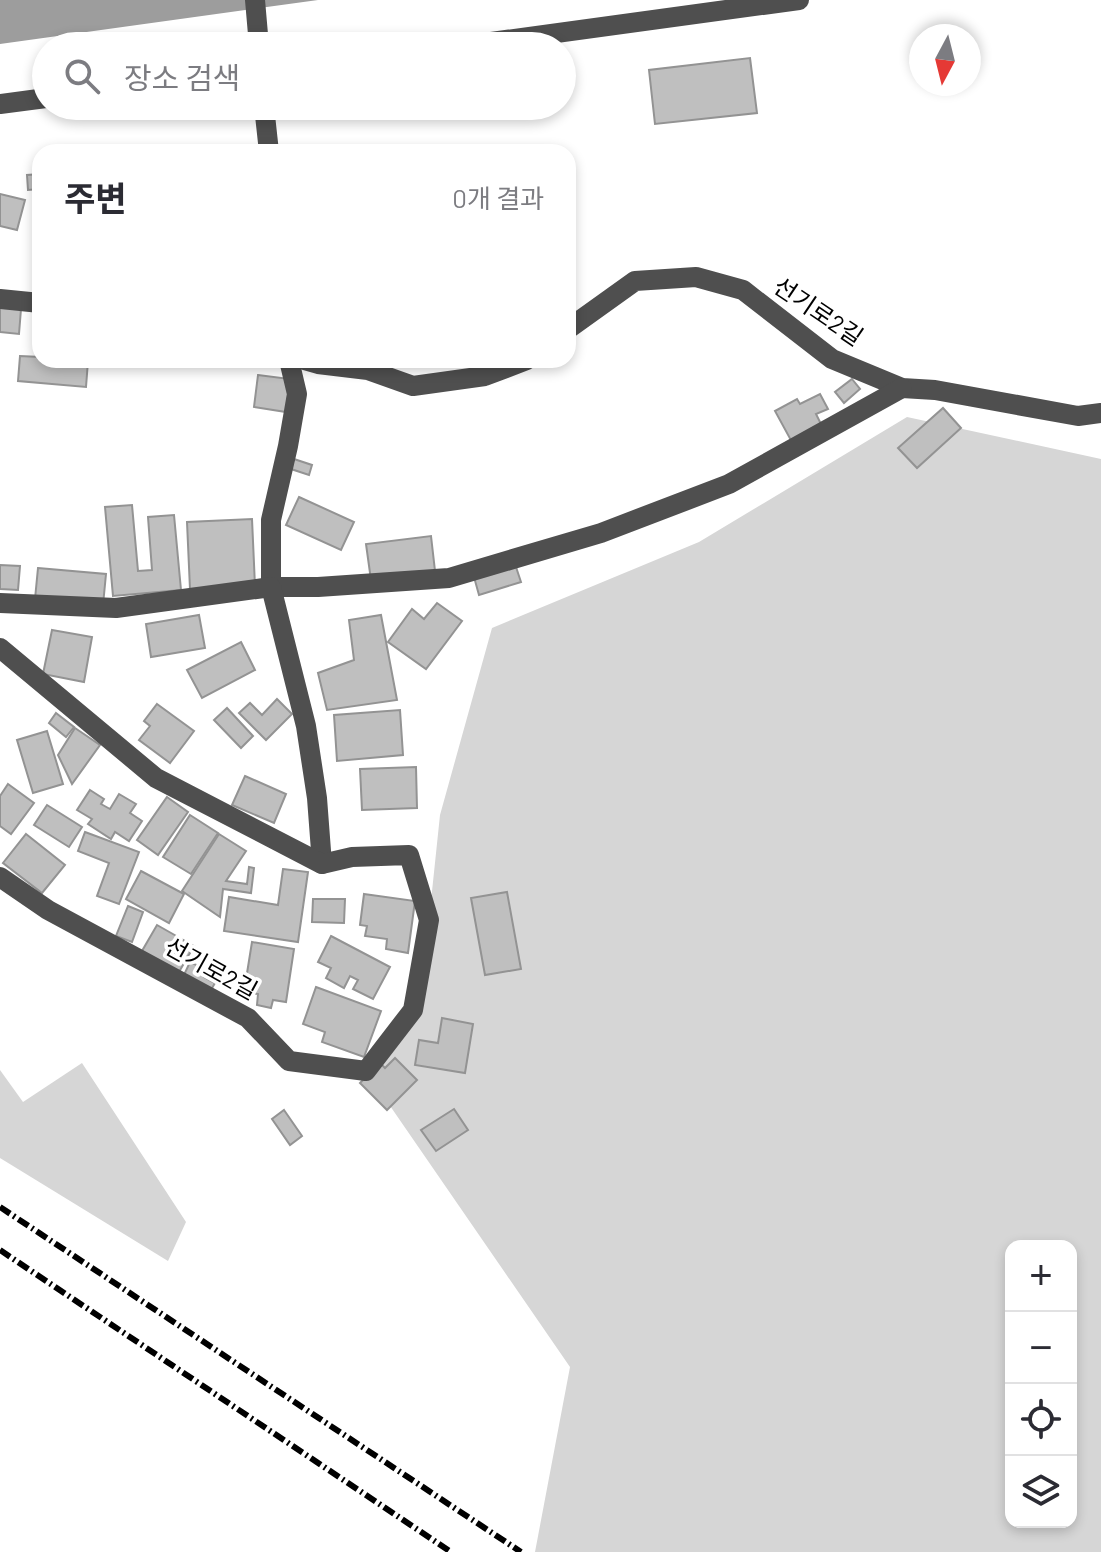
<!DOCTYPE html>
<html lang="ko">
<meta charset="utf-8">
<style>
body{margin:0;font-family:Barlow,"Noto Sans KR",sans-serif;background:#f7f7f7;color:#2b2b33}
.controls{position:absolute;right:24px;bottom:24px;display:grid;overflow:hidden;border-radius:16px;box-shadow:0 4px 12px #0003}
.controls button{width:72px;height:72px;display:grid;place-items:center;padding:0;border:0;border-bottom:2px solid #e1e1e2;background:#fff;color:#2b2b33;font:40px sans-serif}
.compass{position:absolute;left:909px;top:24px;width:72px;height:72px;border-radius:50%;background:#fff;box-shadow:0 4px 12px #0003;rotate:187deg}
.list{margin:0;padding:0;list-style:none}
h2{display:flex;justify-content:space-between;align-items:center;height:104px;margin:0;padding:0 32px;font-size:34px}
h2 small{font-size:26px;font-weight:400;color:#7c7c81}
.icon{flex:none;width:44px;height:44px;fill:none;stroke:currentColor;stroke-width:2;stroke-linecap:round;stroke-linejoin:round}
.map{position:relative;flex:none;width:1101px;height:1552px;overflow:hidden}
.search{position:absolute;background:#fff;box-shadow:0 4px 12px #0003;left:32px;top:32px;width:544px;height:88px;display:flex;align-items:center;gap:20px;box-sizing:border-box;padding:0 28px;border-radius:44px;color:#7c7c81;font-size:30px}
.panel{position:absolute;background:#fff;box-shadow:0 4px 12px #0003;left:32px;top:144px;width:544px;height:224px;border-radius:24px}
.map>svg:first-child{display:block}
.green{fill:#d6d6d6;fill-rule:evenodd}
.water{fill:#9d9d9d}
.building{fill:#bfbfbf;stroke:#939393;stroke-width:2}
.lines{fill:none;stroke-linecap:round;stroke-linejoin:round}
.minor{stroke:#4f4f4f;stroke-width:20}
.rail{stroke:#000;stroke-width:6;stroke-dasharray:12 4 2 4;stroke-linecap:butt}
.labels{text-anchor:middle;stroke-width:7;stroke-linejoin:round;paint-order:stroke}
.street-label{font-size:24px;fill:#000;stroke:#fff}
</style>
<div class="map">
<svg width="1101" height="1552" viewBox="0 0 1101 1552">
<rect width="100%" height="100%" fill="#fff"/>
<g class="green">
<path d="M907,417L1101,459V1552H535L570,1367L366,1071L413,1010L429,920L440,815L492,628L699,542ZM1011,1246H1071V1522H1011Z"/>
<polygon points="82,1063 186,1222 168,1261 0,1158 0,1070 23,1102"/>
</g>
<polygon class="water" points="0,0 318,0 0,44"/>
<g class="building">
<polygon points="750,58 757,113 655,124 649,70"/>
<polygon points="40,174 40,189 28,190 27,175"/>
<polygon points="0,194 25,200 17,230 0,226"/>
<polygon points="0,307 21,309 19,334 0,332"/>
<polygon points="20,356 40,357 40,360 88,361 86,387 18,381"/>
<polygon points="258,375 290,379 286,412 254,407"/>
<polygon points="852,379 860,389 844,403 835,392"/>
<polygon points="820,394 828,409 816,414 823,428 793,444 775,411 797,399 800,404"/>
<polygon points="943,408 961,428 917,468 898,448"/>
<polygon points="294,459 312,465 309,475 291,469"/>
<polygon points="299,497 354,522 341,550 286,525"/>
<polygon points="132,505 138,571 152,570 148,517 174,515 181,590 113,596 105,507"/>
<polygon points="252,519 255,586 190,589 187,522"/>
<polygon points="431,536 435,571 371,580 366,544"/>
<polygon points="515,564 521,582 479,595 474,577"/>
<polygon points="0,565 20,566 18,590 0,589"/>
<polygon points="38,568 106,574 103,605 35,599"/>
<polygon points="437,603 462,621 426,669 388,642 412,609 424,619"/>
<polygon points="199,615 205,648 151,657 146,624"/>
<polygon points="381,615 397,700 327,710 318,673 354,660 349,620"/>
<polygon points="52,630 92,637 84,682 43,674"/>
<polygon points="241,642 255,670 202,698 187,670"/>
<polygon points="277,699 292,714 266,740 239,713 250,703 262,715"/>
<polygon points="157,704 194,731 170,763 139,740 150,726 144,721"/>
<polygon points="227,708 253,736 241,748 214,720"/>
<polygon points="400,710 403,755 337,761 334,715"/>
<polygon points="56,713 74,727 66,737 49,723"/>
<polygon points="75,728 100,745 72,784 58,755"/>
<polygon points="47,731 63,784 33,793 17,740"/>
<polygon points="416,767 417,808 362,810 360,769"/>
<polygon points="245,776 286,794 274,823 232,805"/>
<polygon points="8,784 34,803 11,834 0,826 0,796"/>
<polygon points="90,790 104,799 101,804 110,809 119,794 136,804 130,813 142,821 129,841 115,832 111,839 88,824 92,819 77,810"/>
<polygon points="167,797 188,812 158,855 137,840"/>
<polygon points="47,805 82,827 69,847 34,825"/>
<polygon points="190,815 218,833 191,874 163,857"/>
<polygon points="85,832 139,852 119,904 97,896 109,863 78,851"/>
<polygon points="26,834 65,865 42,893 3,863"/>
<polygon points="219,834 246,851 226,881 247,884 249,867 254,868 251,893 223,889 220,917 182,891"/>
<polygon points="283,869 308,872 298,942 224,931 229,897 278,905"/>
<polygon points="141,871 184,894 169,923 126,899"/>
<polygon points="507,892 521,969 485,975 471,898"/>
<polygon points="364,894 415,901 408,953 386,949 387,939 365,936 367,926 360,925"/>
<polygon points="313,899 345,899 344,923 312,922"/>
<polygon points="128,906 143,912 132,942 116,936"/>
<polygon points="157,925 194,946 179,972 142,951"/>
<polygon points="331,936 390,967 373,999 353,989 358,980 350,976 344,988 326,978 331,968 318,962"/>
<polygon points="252,942 294,949 286,1002 273,1000 271,1008 257,1005 258,994 244,992"/>
<polygon points="190,962 207,970 204,977 215,983 211,990 183,977"/>
<polygon points="316,987 381,1011 364,1057 322,1042 325,1032 303,1024"/>
<polygon points="442,1018 473,1024 465,1073 415,1065 419,1040 438,1043"/>
<polygon points="395,1058 417,1080 387,1110 360,1083 380,1063 385,1068"/>
<polygon points="454,1109 468,1130 436,1151 421,1130"/>
<polygon points="284,1110 302,1136 290,1145 272,1119"/>
</g>
<g class="lines">
<g class="minor">
<polyline points="255,0 259,46"/>
<polyline points="462,46 799,0"/>
<polyline points="0,104 46,98"/>
<polyline points="264,106 269,152"/>
<polyline points="0,299 40,303"/>
<polyline points="568,329 635,281 696,277 743,290 832,359 902,388 935,390 1078,416 1101,413"/>
<polyline points="289,360 297,394 288,446 271,520 271,587 318,587 449,578 601,533 729,484 902,388"/>
<polyline points="304,360 318,364 368,370 413,386 485,376 527,360"/>
<polyline points="0,603 116,608 271,587 306,726 317,798 322,864"/>
<polyline points="0,648 156,778 322,864 352,857 409,855 429,920 413,1010 366,1071 289,1061 248,1018 48,910 0,877"/>
</g>
<g class="rail">
<polyline points="0,1207 521,1552"/>
<polyline points="0,1250 451,1552"/>
</g>
</g>
<g class="labels">
<g class="street-label">
<text transform="translate(818 312) rotate(34)" y="8">선기로2길</text>
<text transform="translate(211 969) rotate(29)" y="8">선기로2길</text>
</g>
</g>
</svg>
<div class="controls">
<button>+</button>
<button>−</button>
<button><svg class="icon" aria-label="locate" viewBox="0 0 24 24"><circle cx="12" cy="12" r="6"/><path d="M12 2v4M12 18v4M2 12h4M18 12h4"/></svg></button>
<button><svg class="icon" aria-label="layers" viewBox="0 0 24 24"><path d="M12 4l9 5-9 5-9-5zM3 14l9 5 9-5"/></svg></button>
</div>
<svg class="compass" viewBox="-18 -18 36 36"><path d="M0-13l5 13h-10z" fill="#e53935"/><path d="M0 13l5-13h-10z" fill="#7c7c81"/></svg>
<div class="search"><svg class="icon" aria-label="search" viewBox="0 0 24 24"><circle cx="10" cy="10" r="6"/><path d="M15 15l6 6"/></svg>장소 검색</div>
<section class="panel">
<h2>주변<small>0개 결과</small></h2>
<ul class="list">
</ul>
</section>
</div>
